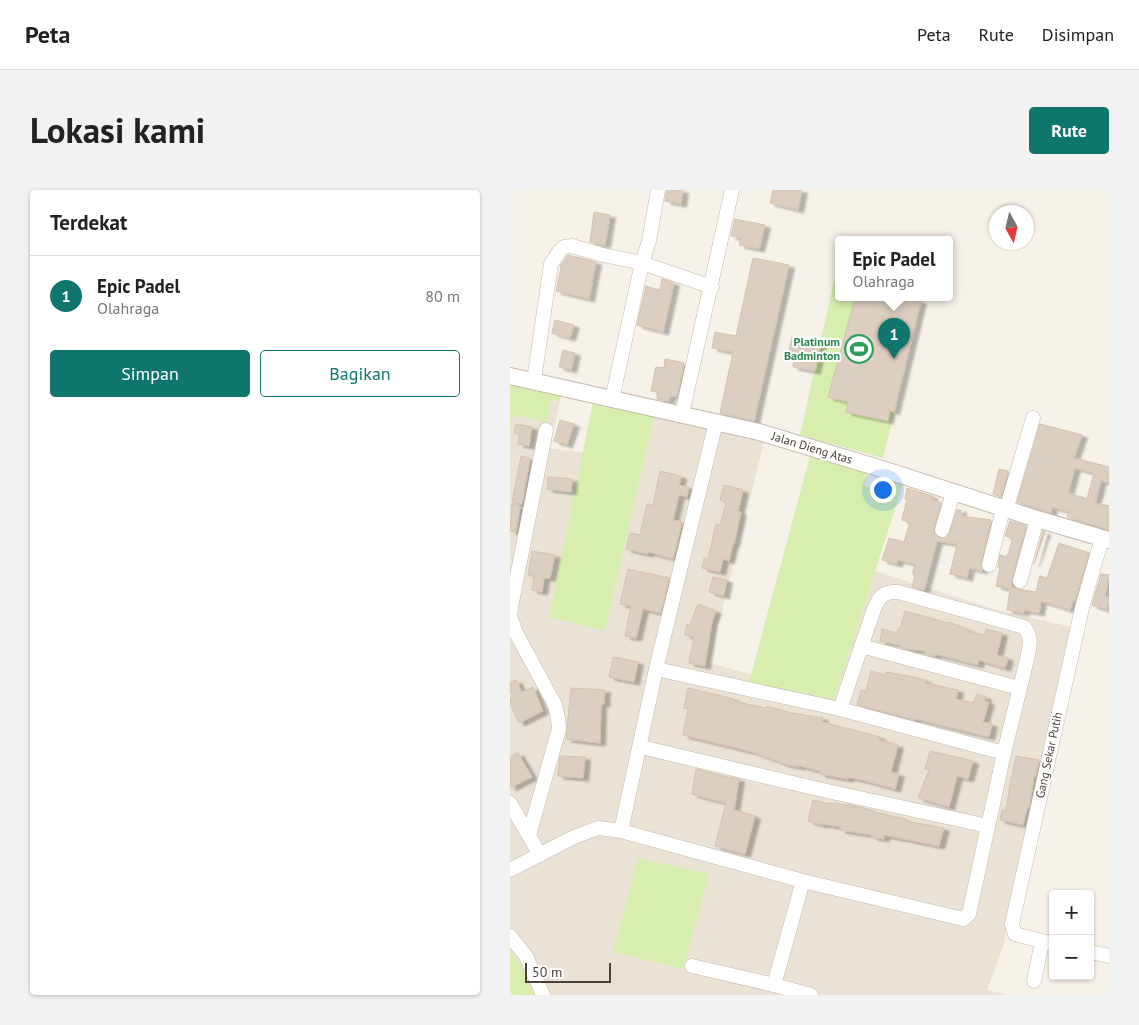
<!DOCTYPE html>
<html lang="id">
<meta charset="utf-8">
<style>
body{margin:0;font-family:"PT Sans",sans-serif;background:#f2f2f2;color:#222}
.controls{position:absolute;right:15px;bottom:15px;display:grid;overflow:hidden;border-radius:5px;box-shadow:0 1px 4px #0004}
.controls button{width:45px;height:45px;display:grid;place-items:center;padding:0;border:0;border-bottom:1px solid #e0e0e0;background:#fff;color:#222;font:25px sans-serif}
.compass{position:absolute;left:479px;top:15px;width:45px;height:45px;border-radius:50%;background:#fff;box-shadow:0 1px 4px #0004;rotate:172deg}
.scale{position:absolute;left:15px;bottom:12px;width:86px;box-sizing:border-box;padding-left:5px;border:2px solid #4b4136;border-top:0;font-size:14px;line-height:18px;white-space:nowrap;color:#4b4136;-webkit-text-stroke:4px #fff;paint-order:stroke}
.you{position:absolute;left:372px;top:299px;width:18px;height:18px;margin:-12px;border:4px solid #fff;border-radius:50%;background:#1a73e8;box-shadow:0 0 0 8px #1a73e833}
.badge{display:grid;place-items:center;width:32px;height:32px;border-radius:50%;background:#0f766e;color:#fff;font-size:16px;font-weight:700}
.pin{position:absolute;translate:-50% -41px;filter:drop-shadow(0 1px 2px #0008)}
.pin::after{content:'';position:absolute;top:26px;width:18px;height:15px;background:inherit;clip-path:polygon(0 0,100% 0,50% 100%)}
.popup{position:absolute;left:325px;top:46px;width:118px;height:65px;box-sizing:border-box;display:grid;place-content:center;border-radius:5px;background:#fff;filter:drop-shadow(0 1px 4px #0005);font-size:16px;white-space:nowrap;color:#767676}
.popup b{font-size:19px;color:#222}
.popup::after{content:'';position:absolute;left:50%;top:100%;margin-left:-10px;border:10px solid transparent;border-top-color:#fff}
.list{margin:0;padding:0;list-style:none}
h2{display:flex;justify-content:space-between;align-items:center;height:65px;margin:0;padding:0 20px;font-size:21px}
h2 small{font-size:16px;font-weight:400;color:#767676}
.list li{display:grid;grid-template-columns:32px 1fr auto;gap:15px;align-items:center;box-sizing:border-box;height:80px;padding:0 20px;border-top:1px solid #e0e0e0}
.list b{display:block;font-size:19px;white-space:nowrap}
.list p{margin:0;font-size:16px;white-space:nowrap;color:#767676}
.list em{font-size:16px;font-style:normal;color:#767676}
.actions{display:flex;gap:10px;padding:15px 20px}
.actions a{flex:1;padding:11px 0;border:1px solid #0f766e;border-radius:5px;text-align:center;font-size:18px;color:#0f766e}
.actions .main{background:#0f766e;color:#fff}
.map{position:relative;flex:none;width:599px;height:805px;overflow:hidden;border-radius:5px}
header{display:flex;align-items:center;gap:30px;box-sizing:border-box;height:70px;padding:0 25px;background:#fff;border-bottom:1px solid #e0e0e0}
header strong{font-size:24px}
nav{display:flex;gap:28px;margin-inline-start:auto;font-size:18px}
.intro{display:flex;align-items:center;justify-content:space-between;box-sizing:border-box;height:120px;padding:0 30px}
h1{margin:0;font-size:35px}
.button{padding:12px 22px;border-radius:5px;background:#0f766e;color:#fff;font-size:18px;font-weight:700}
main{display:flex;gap:30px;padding:0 30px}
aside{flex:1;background:#fff;border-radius:5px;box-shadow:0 1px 4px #0004}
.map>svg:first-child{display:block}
.residential{fill:#ebe2d6}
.green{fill:#d8eeae}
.building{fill:#dccec0;stroke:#d5c2af;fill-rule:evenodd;filter:url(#shadow)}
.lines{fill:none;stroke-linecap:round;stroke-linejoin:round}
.minor-casing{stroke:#c3b8aa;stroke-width:15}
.tertiary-casing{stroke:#c3b8aa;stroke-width:18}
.minor{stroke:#fff;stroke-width:14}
.tertiary{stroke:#fff;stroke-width:16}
.labels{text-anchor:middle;stroke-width:4;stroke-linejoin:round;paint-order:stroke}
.leisure-label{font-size:12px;font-weight:bold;fill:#27864d;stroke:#fff;text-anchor:end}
.street-label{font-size:12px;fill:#4b4136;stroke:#fff}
</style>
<header>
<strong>Peta</strong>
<nav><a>Peta</a><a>Rute</a><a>Disimpan</a></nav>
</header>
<div class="intro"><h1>Lokasi kami</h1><a class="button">Rute</a></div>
<main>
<aside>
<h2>Terdekat<small></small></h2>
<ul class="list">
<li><span class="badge">1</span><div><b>Epic Padel</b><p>Olahraga</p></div><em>80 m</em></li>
</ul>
<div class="actions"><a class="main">Simpan</a><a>Bagikan</a></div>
</aside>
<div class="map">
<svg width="599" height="805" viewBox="0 0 599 805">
<defs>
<filter id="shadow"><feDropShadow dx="5.5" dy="3" stdDeviation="1" flood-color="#0004"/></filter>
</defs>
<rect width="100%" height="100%" fill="#f6f1e9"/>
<polygon class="residential" points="41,210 50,211 40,258 73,263 39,427 95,440 144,226 254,252 199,473 241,484 239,492 324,510 365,381 487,420 566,438 498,732 493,757 477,800 500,805 0,805 0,239 2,225"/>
<g class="green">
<polygon points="326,82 329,83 329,108 412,109 373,268 290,245"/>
<polygon points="0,195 51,205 50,211 41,210 37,232 3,225 0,239"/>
<polygon points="83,212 144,226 95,441 39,427"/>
<polygon points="300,266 358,284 354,296 369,300 373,288 393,294 324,510 239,492"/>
<polygon points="128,668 199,684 173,779 103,762"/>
<polygon points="0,760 12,778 24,805 0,805"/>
</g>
<g class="building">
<polygon points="157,0 173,0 171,14 155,11"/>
<polygon points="263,0 292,0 288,20 260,13"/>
<polygon points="84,22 100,25 95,55 80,52"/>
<polygon points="225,29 255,35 249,59 229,55 231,48 221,46"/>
<polygon points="58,65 86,72 79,109 46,101 51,78 50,76"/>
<polygon points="243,68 279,75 244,231 210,223 223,162 202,158 205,142 226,146"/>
<polygon points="152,89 164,93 153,142 127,135 136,96 150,100"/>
<polygon points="345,108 399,108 411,111 384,222 380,220 378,231 336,222 338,212 318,207"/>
<polygon points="45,130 64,135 60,148 42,143"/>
<polygon points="282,147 311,153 305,181 283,177 284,168 278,166"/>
<polygon points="53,160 65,163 61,180 49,177"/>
<polygon points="155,169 174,173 167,206 160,206 159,211 147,209 148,202 141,201 146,177 154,178"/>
<polygon points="50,230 64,234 57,255 44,251"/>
<polygon points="6,234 22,237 19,256 8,254 10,244 4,243"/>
<path d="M530,234L572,245L564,268L599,277V293L591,291L585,313L599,316V340L557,327L559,322L542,317L541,323L507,312ZM565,278L584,283L577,309L558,303Z"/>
<polygon points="11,266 20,268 12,314 2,313"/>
<polygon points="489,279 498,281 491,307 483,304"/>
<polygon points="150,281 171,286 169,295 179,297 177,307 169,305 163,330 172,332 163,369 139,362 138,364 116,359 120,343 130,345 137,314 143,315"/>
<polygon points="38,287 62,289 61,302 37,299"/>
<polygon points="214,295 233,300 228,322 231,322 224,354 223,354 219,371 213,369 210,382 192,378 194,368 198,369 206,334 210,335 216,312 210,310"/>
<polygon points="397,298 422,306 422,310 431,313 424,338 424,342 429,348 434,349 438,346 447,320 451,320 450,326 481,330 471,373 472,381 459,378 457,388 440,384 447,354 427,351 414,400 402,397 405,385 403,385 403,381 405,374 388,370 387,374 372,370 379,348 394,352 400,332 392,330 397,309 395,309"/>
<polygon points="2,314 10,316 6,342 0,341"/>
<polygon points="500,331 516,336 502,389 501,398 526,402 530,386 537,388 549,353 579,363 565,411 563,410 560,420 531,411 529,423 514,420 514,423 497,420 500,399 486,396 490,378 488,377 490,365 497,367 503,348 495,346"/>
<polygon points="533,341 535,342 524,374"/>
<polygon points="22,361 45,365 40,388 34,388 32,402 22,400 24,386 18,386"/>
<polygon points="118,379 159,388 151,423 133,419 126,448 115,446 121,416 110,414"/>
<polygon points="591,384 599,385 595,406 599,408 597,420 582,415"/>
<polygon points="203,387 217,390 214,406 199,402"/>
<polygon points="188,414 206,421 202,431 195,476 179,473 184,447 175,445 177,434 180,435"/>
<polygon points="395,421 438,433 439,432 459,440 459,442 475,445 476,439 492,443 487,465 498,468 495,478 469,470 468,475 425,464 425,466 415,463 415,461 398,459 389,456 390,455 370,451 372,439 387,443 388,438 390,439"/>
<polygon points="103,467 128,472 124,492 99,487"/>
<polygon points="361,481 375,485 376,482 404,487 416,490 415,493 448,500 446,509 463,513 467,504 476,507 475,511 479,512 473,532 482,534 479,547 406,529 405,530 347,515 351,500 356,501"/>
<polygon points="6,490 12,502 23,497 33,521 9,533 0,514 0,508 3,507 0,500 0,493"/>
<polygon points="61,498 95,500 94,514 91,514 90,553 56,549"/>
<polygon points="178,498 224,509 223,511 256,518 257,516 281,523 313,528 312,532 370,547 369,550 388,555 381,582 389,584 385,599 356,591 338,587 338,589 310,584 310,581 290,576 289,577 275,574 243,562 173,545 178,519 174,518"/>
<polygon points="420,561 463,571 458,589 447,586 439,617 408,608 419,580 415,579"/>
<polygon points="8,563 22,587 0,598 0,567"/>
<polygon points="50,566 75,567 73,588 48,586"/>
<polygon points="506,566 529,570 526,586 524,586 519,618 517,618 513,635 490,630 492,620 496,621 501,587 502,587"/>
<polygon points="186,579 212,586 229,589 224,620 245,626 235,664 205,656 216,613 182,604"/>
<polygon points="303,610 320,614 320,613 341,615 365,621 364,623 376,624 376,625 396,629 396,631 434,638 429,656 374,645 374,649 362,647 362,645 330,640 331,637 313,634 313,635 298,631"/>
</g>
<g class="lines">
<defs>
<g id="minor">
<polyline points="24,190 41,74 49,62 54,57 62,56 93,65 132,73 202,97"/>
<polyline points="102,209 132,73 139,51 148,0"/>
<polyline points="172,224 222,0"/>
<polyline points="206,232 146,479 330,519 494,563"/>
<polyline points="496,320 523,228"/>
<polyline points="432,340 443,303"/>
<polyline points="479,375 493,319"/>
<polyline points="510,391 527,329"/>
<polyline points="351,456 509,498"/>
<polyline points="131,557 308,599 478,636"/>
<polyline points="0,613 30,665"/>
<path d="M111,641L293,691L453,729L459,724L494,563L518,465C520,454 522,446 514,437L388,402C373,401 369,407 364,419L330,519"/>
<polyline points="19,645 49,539 48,528 45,515 6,443 0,426 2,412 36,240"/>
<polyline points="0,680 64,647 88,638 111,641 146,479"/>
<polyline points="0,746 16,766 33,805"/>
<polyline points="543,754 505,744 502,734 572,418 592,348"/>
<polyline points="580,762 599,766"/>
<polyline points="182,776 264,795 301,805"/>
<polyline points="524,791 532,752"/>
<polyline points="264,795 293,691"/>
</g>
<polyline id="tertiary" points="0,186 249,242 372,279 527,329 599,350"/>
</defs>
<use href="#minor" class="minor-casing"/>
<use href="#tertiary" class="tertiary-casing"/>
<use href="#minor" class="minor"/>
<use href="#tertiary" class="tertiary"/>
</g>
<defs>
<symbol id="stadium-ring" viewBox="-11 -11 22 22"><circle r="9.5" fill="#fff" stroke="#2e9e5b" stroke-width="1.5"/><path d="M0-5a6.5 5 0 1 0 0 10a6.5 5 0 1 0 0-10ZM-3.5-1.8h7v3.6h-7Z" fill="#2e9e5b"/></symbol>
</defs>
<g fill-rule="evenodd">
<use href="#stadium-ring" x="333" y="143" width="32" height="32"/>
</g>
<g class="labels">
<g class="leisure-label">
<text x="330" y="156">Platinum<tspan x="330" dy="14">Badminton</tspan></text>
</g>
<g class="street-label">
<text transform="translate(302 258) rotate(17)" y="4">Jalan Dieng Atas</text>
<text transform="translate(539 565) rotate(-78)" y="4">Gang Sekar Putih</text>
</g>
</g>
</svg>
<div class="controls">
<button>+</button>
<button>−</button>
</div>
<svg class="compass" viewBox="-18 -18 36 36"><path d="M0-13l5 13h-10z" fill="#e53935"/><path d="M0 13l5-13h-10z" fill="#767676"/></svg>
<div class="scale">50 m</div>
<div class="you"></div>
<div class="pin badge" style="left:384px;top:169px">1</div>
<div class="popup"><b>Epic Padel</b>Olahraga</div>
</div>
</main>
